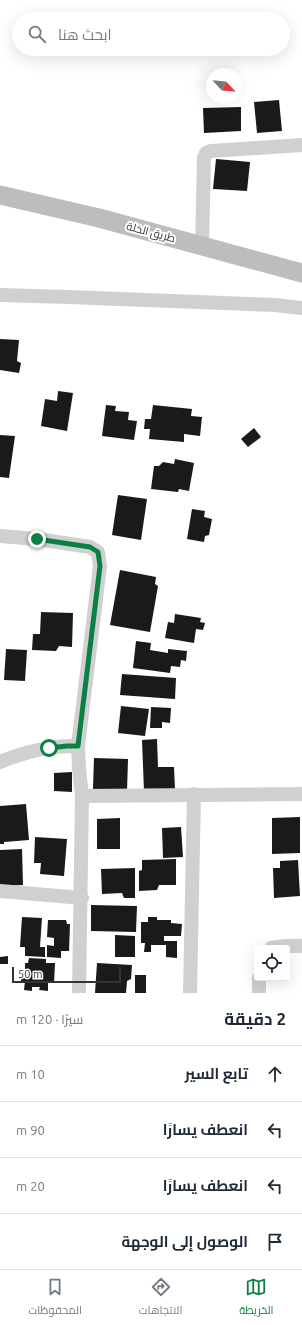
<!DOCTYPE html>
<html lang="ar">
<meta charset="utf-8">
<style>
body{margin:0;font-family:Ubuntu,Cairo,sans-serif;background:#f2f2f3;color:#1f2937;direction:rtl}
.controls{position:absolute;right:12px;bottom:12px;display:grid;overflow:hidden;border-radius:4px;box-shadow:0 4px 16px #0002}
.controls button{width:36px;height:36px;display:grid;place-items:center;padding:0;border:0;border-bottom:1px solid #e0e1e3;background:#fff;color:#1f2937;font:20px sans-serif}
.compass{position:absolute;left:206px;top:68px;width:36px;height:36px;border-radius:50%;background:#fff;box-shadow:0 4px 16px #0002;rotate:116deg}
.scale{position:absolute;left:12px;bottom:10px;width:109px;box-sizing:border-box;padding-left:4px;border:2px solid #333;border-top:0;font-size:11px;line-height:14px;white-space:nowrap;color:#333;-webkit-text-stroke:3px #fff;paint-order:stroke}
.stop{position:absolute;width:12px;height:12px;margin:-9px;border:3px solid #0b8043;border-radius:50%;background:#fff}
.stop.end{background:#0b8043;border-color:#fff;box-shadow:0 1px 4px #0008}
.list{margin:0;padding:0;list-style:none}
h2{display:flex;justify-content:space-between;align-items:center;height:52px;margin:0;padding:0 16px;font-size:17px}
h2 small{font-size:13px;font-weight:400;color:#747a83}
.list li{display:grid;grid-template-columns:26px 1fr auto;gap:12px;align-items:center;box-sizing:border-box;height:56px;padding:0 16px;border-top:1px solid #e0e1e3}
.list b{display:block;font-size:15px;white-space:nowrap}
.list em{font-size:13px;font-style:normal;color:#747a83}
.icon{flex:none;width:22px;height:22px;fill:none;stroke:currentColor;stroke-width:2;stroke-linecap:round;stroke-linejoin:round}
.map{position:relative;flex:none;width:302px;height:993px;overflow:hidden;direction:ltr}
.search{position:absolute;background:#fff;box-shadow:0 4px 16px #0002;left:12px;right:12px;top:12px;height:44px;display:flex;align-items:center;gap:10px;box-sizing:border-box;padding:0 14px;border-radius:22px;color:#747a83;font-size:15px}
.sheet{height:276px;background:#fff}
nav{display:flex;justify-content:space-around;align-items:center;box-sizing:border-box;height:56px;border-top:1px solid #e0e1e3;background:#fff;font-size:11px;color:#747a83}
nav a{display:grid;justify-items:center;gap:2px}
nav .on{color:#0b8043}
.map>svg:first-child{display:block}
.building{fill:#1a1a1a}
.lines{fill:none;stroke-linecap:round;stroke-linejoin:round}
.street{stroke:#d0d0d0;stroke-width:14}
.secondary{stroke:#bdbdbd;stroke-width:19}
.route{stroke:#0b8043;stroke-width:5}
.labels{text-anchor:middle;stroke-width:4;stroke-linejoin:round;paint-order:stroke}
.street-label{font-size:11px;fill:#333;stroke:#fff}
</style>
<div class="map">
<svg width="302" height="993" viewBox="0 0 302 993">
<rect width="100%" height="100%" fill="#fff"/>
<g class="building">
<polygon points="279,100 282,131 257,133 254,102"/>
<polygon points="241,107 241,131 204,133 203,108"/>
<polygon points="216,159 250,162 247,191 213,189"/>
<polygon points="0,339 19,340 17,361 21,363 19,373 0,370"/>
<polygon points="58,391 73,393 67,431 41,426 45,399 57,401"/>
<polygon points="106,405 116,406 115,411 129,412 128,420 137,421 134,440 102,436"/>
<polygon points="153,405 192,409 191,416 202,417 200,436 184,434 184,442 149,439 150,429 144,429 145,419 151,419"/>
<polygon points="254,428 261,437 248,447 241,439"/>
<polygon points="0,435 15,436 9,478 0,477"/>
<polygon points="175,459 194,463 189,491 179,489 178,492 151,489 154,466 159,466 163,462 174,464"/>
<polygon points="118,495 147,499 141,540 112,535"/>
<polygon points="192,509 205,511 204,517 212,519 209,535 205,536 204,542 187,539"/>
<polygon points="120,570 156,577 155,584 158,586 150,632 110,625"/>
<polygon points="41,612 73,613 72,647 59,646 56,651 32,650 33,634 40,634"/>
<polygon points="175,614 201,618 200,622 205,623 203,630 196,629 194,643 165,638 168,622 174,623"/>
<polygon points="136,641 151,643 150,650 168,653 168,649 187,651 186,661 181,660 180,667 171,666 170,673 133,668"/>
<polygon points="6,649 27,650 25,681 4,680"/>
<polygon points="122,674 176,678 175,699 120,695"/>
<polygon points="121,706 149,709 145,736 118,733"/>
<polygon points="151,707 171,708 170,723 162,722 162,728 150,728"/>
<polygon points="157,739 158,767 174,767 175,790 144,791 142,740"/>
<polygon points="94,758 128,759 127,791 93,789"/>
<polygon points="72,772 72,792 54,791 54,773"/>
<polygon points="26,804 29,840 4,842 4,844 0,844 0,806"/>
<polygon points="300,817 300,853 272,854 272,818"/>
<polygon points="120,818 120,849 97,849 97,819"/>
<polygon points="181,827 183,857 163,858 162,828"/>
<polygon points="35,837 67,839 64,876 40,874 41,863 34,863"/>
<polygon points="22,849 23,885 0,886 0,850"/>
<polygon points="176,859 176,885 159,885 157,890 139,891 139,871 142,870 142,860"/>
<polygon points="298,860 300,896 274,898 273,868 280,868 280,861"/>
<polygon points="135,868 135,898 124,898 122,893 102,894 101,869"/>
<polygon points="91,905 137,906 136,932 91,931"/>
<polygon points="22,917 42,918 40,947 45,947 45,957 25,956 25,947 20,947"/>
<polygon points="148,917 157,917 157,920 171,920 171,923 182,924 181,936 164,936 164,941 177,941 177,958 166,957 166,945 151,945 151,952 144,952 145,943 141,943 141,922 148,922"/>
<polygon points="48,920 66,920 67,924 70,924 69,951 61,951 61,958 47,957 47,945 54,946 54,938 47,937"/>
<polygon points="115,935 135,936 135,957 115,957"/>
<polygon points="8,956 8,964 0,964 0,957"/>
<polygon points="29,958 46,959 46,963 55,963 54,983 48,983 48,991 39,990 40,987 32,987 32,991 24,990 25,981 21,981 21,971 25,972 25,963 28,963"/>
<polygon points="97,963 132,965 131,979 127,981 126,993 95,993"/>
<rect x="135" y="975" width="11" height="18"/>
</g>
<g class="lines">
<g class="street">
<polyline points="202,246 204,158 206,153 211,151 302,145"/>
<polyline points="0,295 68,297 275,305 302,308"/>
<polyline points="0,536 37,539 90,547 98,552 100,566 78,746"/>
<path d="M0,762C24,752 52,745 78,746L79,769L82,796L79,993"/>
<polyline points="82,796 302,794"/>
<polyline points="0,891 82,898"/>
<polyline points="271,948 286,946 302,946"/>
<polyline points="259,978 259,993"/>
<polyline points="190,993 194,794"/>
</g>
<polyline class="secondary" points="0,195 99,218 302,273"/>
</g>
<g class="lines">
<polyline class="route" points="37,539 90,547 98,552 100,566 78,746 67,746 49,748"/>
</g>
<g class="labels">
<g class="street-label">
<text transform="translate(151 232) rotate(15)" y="4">طريق الخلة</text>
</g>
</g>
</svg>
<div class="controls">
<button><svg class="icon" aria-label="locate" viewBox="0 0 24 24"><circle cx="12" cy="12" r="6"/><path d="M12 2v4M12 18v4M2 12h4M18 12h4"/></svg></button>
</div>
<svg class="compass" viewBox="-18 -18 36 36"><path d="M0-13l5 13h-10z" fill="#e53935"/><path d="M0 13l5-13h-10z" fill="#747a83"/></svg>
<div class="scale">50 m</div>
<div class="stop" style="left:49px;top:748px"></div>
<div class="stop end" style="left:37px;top:539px"></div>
<div class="search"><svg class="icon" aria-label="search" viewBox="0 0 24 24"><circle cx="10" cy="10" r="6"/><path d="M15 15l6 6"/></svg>ابحث هنا</div>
</div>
<section class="sheet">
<h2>2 دقيقة<small>سيرًا · 120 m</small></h2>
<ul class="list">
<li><svg class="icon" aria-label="ahead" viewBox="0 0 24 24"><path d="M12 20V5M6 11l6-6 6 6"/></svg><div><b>تابع السير</b></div><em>10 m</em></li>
<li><svg class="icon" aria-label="left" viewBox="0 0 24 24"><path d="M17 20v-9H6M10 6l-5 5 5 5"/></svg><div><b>انعطف يسارًا</b></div><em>90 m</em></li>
<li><svg class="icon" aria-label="left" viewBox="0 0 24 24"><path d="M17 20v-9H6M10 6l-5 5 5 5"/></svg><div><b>انعطف يسارًا</b></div><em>20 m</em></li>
<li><svg class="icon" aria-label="arrive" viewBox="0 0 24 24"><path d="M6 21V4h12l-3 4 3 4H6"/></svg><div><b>الوصول إلى الوجهة</b></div></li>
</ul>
</section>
<nav>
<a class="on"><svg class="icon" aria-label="map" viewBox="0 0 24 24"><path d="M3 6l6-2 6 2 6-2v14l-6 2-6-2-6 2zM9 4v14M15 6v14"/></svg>الخريطة</a>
<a><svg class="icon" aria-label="directions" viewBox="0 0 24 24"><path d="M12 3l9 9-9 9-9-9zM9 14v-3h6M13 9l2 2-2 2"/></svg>الاتجاهات</a>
<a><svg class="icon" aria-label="saved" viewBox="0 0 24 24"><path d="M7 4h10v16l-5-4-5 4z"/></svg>المحفوظات</a>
</nav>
